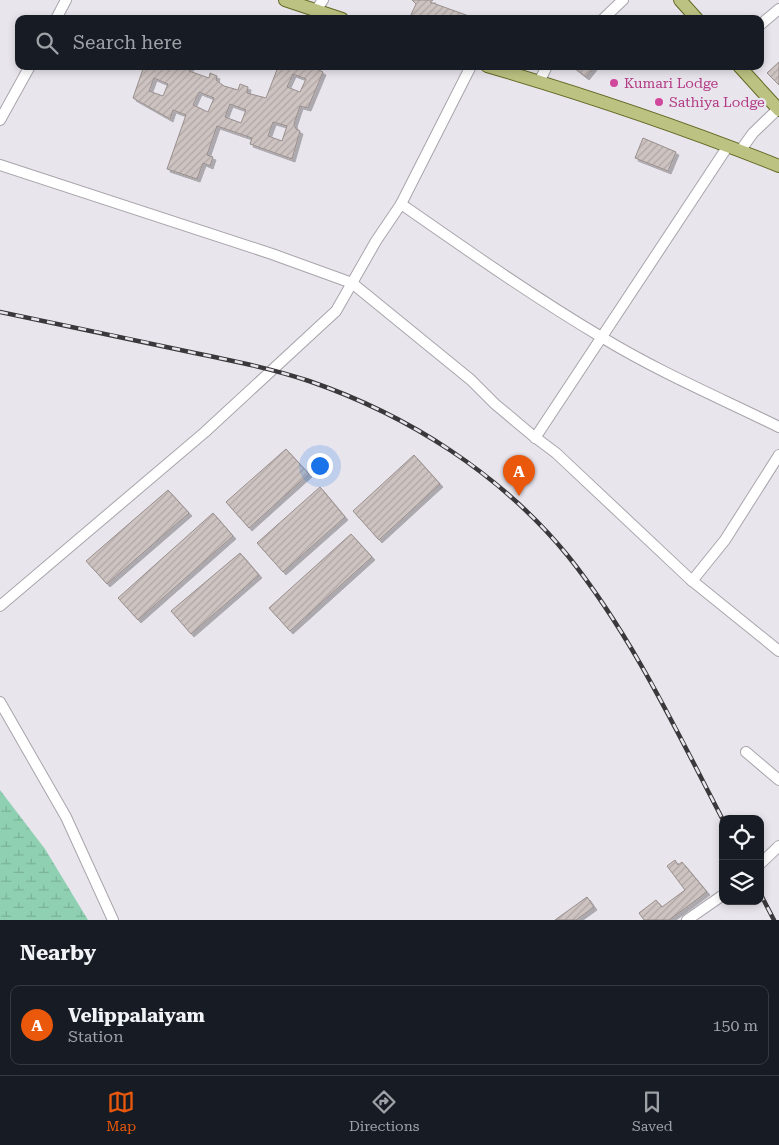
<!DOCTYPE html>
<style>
body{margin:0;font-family:"Roboto Serif",serif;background:#242831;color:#f1f3f6}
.controls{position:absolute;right:15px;bottom:15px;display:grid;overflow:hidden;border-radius:10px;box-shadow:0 2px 8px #0003}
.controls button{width:45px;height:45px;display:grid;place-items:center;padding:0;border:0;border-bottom:1px solid #363941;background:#171b24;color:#f1f3f6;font:25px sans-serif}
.you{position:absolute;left:319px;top:465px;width:18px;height:18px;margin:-12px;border:4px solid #fff;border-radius:50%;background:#1a73e8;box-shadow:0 0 0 8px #1a73e833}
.badge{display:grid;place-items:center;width:32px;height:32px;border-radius:50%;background:#ea580c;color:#fff;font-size:16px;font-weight:700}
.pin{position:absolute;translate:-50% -41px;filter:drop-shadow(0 1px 2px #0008)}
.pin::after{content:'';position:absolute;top:26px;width:18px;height:15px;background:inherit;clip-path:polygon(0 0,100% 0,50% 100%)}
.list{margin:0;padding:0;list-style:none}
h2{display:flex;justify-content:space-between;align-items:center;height:65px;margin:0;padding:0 20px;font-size:21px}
h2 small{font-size:16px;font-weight:400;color:#9ea1a6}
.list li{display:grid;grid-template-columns:32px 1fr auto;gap:15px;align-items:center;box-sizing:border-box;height:80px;margin:0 10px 10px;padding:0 10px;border:1px solid #363941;border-radius:10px}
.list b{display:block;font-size:19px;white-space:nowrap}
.list p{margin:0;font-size:16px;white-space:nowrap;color:#9ea1a6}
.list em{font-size:16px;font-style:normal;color:#9ea1a6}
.icon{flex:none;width:28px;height:28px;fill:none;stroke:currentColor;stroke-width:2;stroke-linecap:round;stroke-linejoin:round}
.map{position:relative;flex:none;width:779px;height:920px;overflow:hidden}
.search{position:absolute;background:#171b24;box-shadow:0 2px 8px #0003;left:15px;right:15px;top:15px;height:55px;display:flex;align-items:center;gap:12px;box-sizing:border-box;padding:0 18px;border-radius:10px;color:#9ea1a6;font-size:19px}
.sheet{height:155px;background:#171b24}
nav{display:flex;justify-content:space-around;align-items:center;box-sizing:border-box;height:70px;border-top:1px solid #363941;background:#171b24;font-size:14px;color:#9ea1a6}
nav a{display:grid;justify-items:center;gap:2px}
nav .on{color:#ea580c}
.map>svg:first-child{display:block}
.wetland{fill:url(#wetland-marsh)}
.building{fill:url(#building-hatch);stroke:#988e8c;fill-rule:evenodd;filter:url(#shadow)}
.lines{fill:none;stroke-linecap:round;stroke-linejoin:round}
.minor-casing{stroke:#a8a4ab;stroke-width:12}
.major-casing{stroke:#646a25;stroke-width:14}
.minor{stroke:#fff;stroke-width:10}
.major{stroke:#bcc282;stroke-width:12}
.rail-casing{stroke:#3a383b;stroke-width:4.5}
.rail{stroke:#e9e5ed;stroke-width:2.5;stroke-dasharray:8;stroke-linecap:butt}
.hotel-dot{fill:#d1479c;stroke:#e9e5ed;stroke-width:2}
.labels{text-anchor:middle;stroke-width:4.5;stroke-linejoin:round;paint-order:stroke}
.hotel-label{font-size:14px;fill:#b23c85;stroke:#e9e5ed;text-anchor:start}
</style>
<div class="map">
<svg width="779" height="920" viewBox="0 0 779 920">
<defs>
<pattern id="wetland-marsh" width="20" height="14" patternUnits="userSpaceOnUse" patternTransform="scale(1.25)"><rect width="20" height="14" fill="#8fd0b2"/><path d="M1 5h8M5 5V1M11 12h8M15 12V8" fill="none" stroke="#7ab298"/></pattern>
<pattern id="building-hatch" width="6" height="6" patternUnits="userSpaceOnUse" patternTransform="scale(1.25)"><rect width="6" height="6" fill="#cdc3c1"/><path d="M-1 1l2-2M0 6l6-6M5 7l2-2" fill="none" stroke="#afa6a5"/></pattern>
<filter id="shadow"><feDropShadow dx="3" dy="3" stdDeviation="0" flood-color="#0004"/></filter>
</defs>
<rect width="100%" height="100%" fill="#e9e5ed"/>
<polygon class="wetland" points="0,790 45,849 88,920 0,920"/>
<g class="building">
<polygon points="412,0 433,0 430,2 477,19 409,19 416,4"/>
<polygon points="779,62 779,85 767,73"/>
<path d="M144,66H191L189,71L209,78L210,73L217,76L216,80L224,86L238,90L240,84L248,87L247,93L266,98L278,67L275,66H311L323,72L308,108L300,106L294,124L296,129L300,131L292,159L250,144L252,138L217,126L207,155L213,157L210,166L203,163L197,179L167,169L186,115L173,110L170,119L133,98ZM293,74L306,79L300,92L287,87ZM154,78L168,84L163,96L149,91ZM199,92L214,98L208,112L193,105ZM230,104L246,110L241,123L225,117ZM273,122L287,126L282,141L268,136Z"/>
<polygon points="572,66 595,66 586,77"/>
<polygon points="643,138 676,152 668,171 635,158"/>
<polygon points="286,449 309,474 249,528 226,502"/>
<polygon points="414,455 440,484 379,540 353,511"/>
<polygon points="320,487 345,517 283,572 257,543"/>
<polygon points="168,490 189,513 107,584 86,561"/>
<polygon points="213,513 233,536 138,620 118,598"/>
<polygon points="351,534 372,557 290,631 269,608"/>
<polygon points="240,553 259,575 191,634 171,611"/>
<polygon points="675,860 678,865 682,862 707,892 669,920 644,920 639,913 656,900 662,907 685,890 667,866"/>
<polygon points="587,897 594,907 576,920 555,920"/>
</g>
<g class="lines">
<defs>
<g id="minor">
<polyline points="316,10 323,0"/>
<polyline points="56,19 66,0"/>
<polyline points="603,19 623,0"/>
<polyline points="760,25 779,9"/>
<polyline points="539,82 547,66"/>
<polyline points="0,120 30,66"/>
<polyline points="740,151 753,133 779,108"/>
<polyline points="0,165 272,254 352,283 471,380 495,404 532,435 556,453 690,579 779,651"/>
<path d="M401,204C467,250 534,297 603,338C659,372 720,398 779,427"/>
<polyline points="535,438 728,146"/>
<polyline points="692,581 725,540 779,455"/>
<polyline points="0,606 205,432 336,311 376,241 401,204 471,66"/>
<polyline points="0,702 66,817 113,920"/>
<polyline points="746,752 779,780"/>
<polyline points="760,864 779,846"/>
<polyline points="687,920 723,895"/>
</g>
<g id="major">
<polyline points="285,0 342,19"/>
<polyline points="680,0 697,19"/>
<path d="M487,66C586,95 684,128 779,166"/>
<polyline points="739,66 779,110"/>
</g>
</defs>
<use href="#minor" class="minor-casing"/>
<use href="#major" class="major-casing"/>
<use href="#minor" class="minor"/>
<use href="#major" class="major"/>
<defs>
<g id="rail">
<path d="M0,312C63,325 126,338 190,352C229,360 270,368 309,381C408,415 501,474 568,556C632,636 676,730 723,820"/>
<polyline points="760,893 774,920"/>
</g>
</defs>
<use href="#rail" class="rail-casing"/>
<use href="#rail" class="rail"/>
</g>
<g class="hotel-dot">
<circle cx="614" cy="83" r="5"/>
<circle cx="659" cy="102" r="5"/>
</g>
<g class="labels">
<g class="hotel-label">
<text x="624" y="88">Kumari Lodge</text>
<text x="669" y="107">Sathiya Lodge</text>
</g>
</g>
</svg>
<div class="controls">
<button><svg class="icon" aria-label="locate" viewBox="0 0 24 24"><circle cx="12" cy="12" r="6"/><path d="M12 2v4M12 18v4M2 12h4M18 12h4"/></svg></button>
<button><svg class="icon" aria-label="layers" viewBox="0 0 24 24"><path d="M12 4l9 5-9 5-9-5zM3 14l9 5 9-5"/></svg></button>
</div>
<div class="you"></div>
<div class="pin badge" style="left:519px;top:496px">A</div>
<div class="search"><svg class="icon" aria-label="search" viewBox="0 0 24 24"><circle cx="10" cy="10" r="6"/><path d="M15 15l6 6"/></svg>Search here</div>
</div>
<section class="sheet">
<h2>Nearby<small></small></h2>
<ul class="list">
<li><span class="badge">A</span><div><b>Velippalaiyam</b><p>Station</p></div><em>150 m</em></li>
</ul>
</section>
<nav>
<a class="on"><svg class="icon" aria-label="map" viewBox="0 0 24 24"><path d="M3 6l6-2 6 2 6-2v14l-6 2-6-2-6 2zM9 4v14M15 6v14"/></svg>Map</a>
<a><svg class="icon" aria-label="directions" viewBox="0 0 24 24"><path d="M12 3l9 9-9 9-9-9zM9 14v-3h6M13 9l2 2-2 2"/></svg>Directions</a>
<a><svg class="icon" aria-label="saved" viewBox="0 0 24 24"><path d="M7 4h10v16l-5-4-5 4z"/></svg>Saved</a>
</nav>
